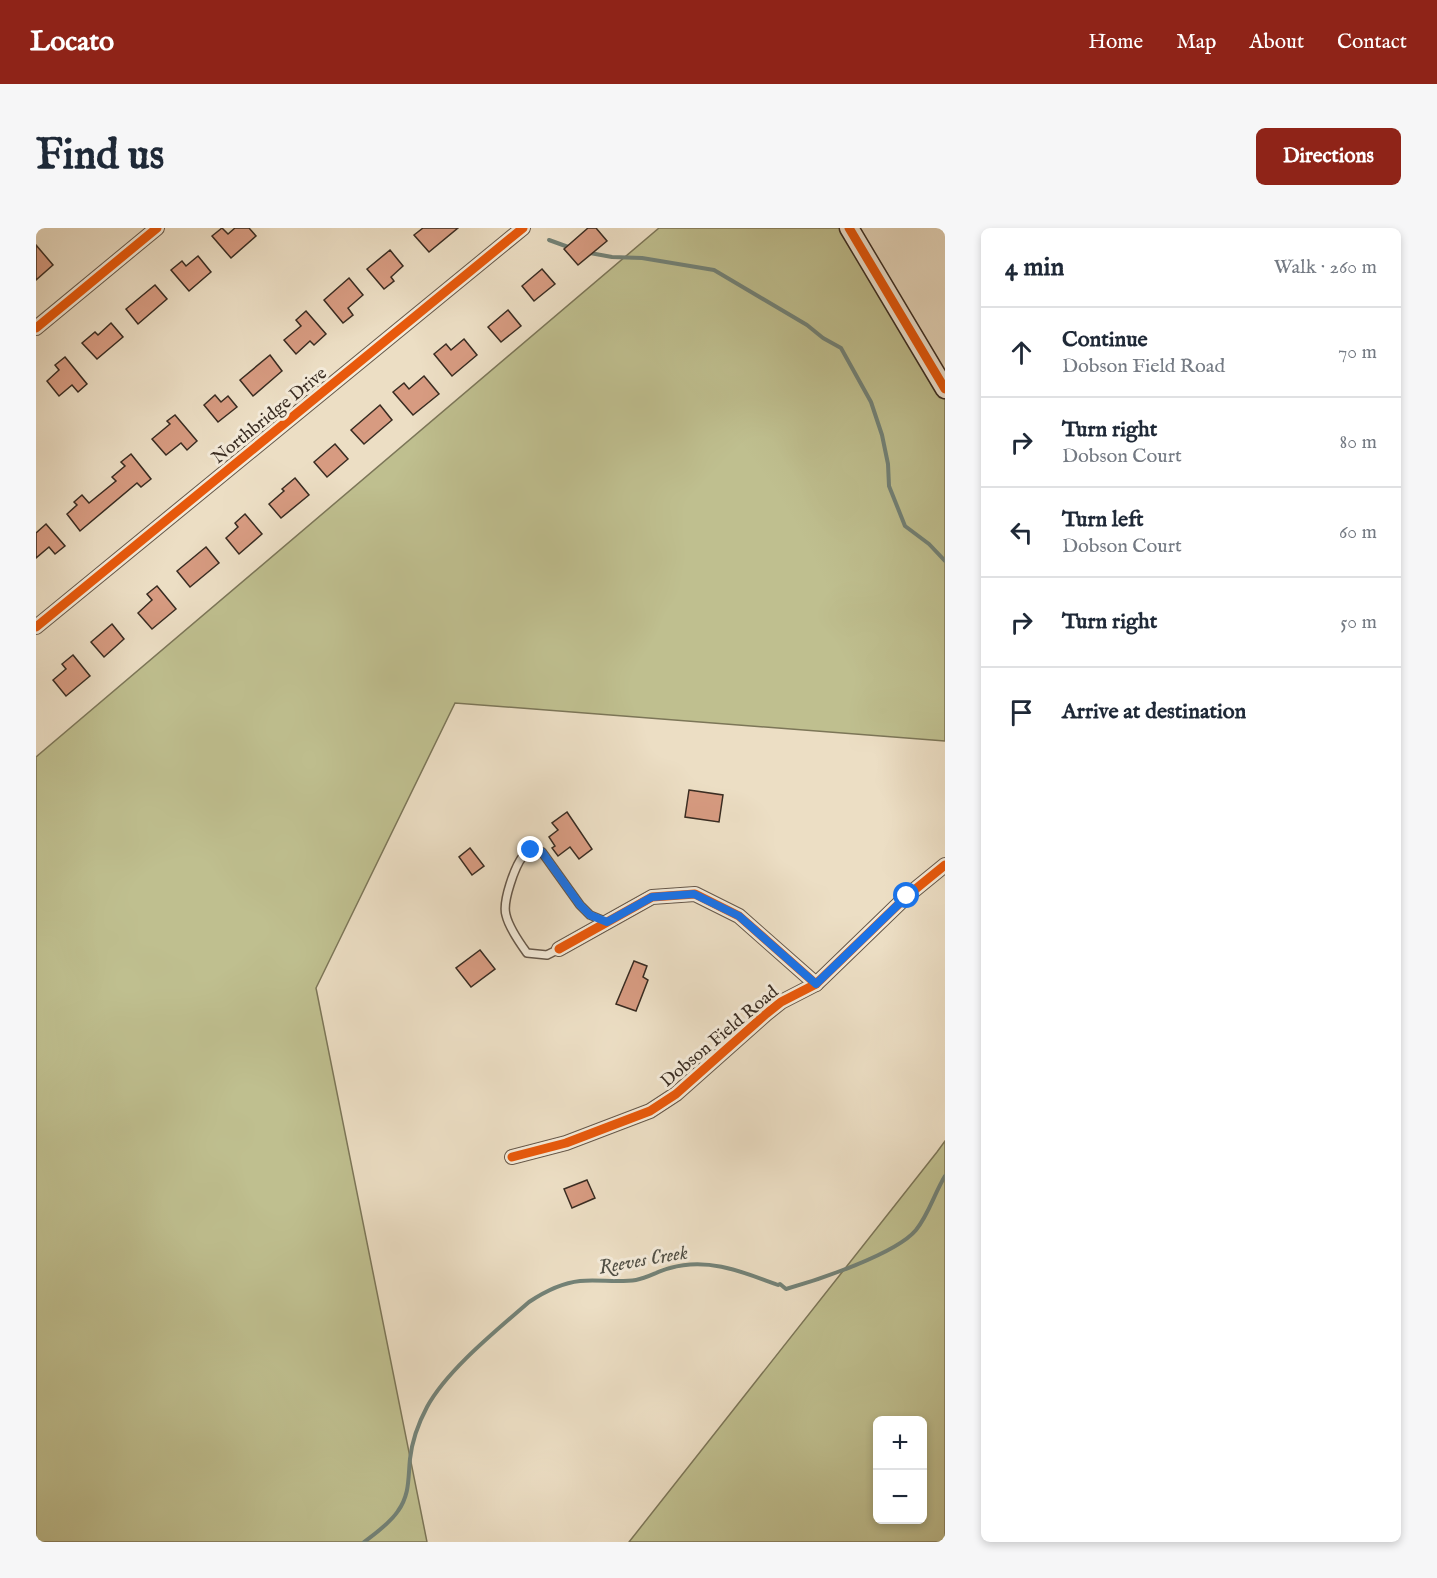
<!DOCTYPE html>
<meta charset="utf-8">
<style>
body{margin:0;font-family:"IM FELL English",serif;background:#f6f6f7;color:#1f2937}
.controls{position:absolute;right:18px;bottom:18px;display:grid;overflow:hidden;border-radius:9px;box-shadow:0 3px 9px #0003}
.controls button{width:54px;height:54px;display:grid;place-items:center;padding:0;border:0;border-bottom:2px solid #e0e1e3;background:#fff;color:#1f2937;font:30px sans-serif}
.stop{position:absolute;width:18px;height:18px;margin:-14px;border:4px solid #1a73e8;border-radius:50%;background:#fff}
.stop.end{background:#1a73e8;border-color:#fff;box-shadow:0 2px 6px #0008}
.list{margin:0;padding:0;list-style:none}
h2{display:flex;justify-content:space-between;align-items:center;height:78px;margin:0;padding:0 24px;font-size:26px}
h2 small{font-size:20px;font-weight:400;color:#747a83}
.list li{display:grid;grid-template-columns:39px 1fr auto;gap:18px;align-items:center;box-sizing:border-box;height:90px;padding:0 24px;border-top:2px solid #e0e1e3}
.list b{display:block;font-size:22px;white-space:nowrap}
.list p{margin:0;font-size:20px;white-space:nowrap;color:#747a83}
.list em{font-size:20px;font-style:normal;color:#747a83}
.icon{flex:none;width:33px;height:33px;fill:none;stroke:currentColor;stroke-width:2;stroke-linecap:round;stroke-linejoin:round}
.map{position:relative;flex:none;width:909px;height:1314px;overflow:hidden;border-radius:9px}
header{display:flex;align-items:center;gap:36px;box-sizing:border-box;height:84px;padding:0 30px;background:#8f2418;color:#fff}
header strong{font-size:28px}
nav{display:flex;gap:33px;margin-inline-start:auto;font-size:21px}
.intro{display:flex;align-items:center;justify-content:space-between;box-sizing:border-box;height:144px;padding:0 36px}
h1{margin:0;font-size:42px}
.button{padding:15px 27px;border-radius:9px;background:#8f2418;color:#fff;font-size:21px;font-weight:700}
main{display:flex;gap:36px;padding:0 36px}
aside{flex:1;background:#fff;border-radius:9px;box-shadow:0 3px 9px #0003}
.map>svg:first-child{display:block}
.green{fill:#bfbf8f;stroke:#7c7658;stroke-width:1.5;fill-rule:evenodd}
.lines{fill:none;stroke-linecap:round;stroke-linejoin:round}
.stream{stroke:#738277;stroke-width:4}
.building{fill:#d79b81;stroke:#392c22;stroke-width:1.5}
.lane-casing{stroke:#66584a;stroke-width:10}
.street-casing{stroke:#66584a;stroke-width:16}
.secondary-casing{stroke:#392c22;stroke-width:21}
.lane{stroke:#f3ead9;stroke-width:7}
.street{stroke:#f3ead9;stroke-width:14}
.secondary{stroke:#f3ead9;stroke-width:18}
.cycleway-casing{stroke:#f3ead9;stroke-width:13}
.cycleway{stroke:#e8590c;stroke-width:9}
.route{stroke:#1a73e8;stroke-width:8}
.labels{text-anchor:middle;stroke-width:6;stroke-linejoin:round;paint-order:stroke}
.street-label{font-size:18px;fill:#392c22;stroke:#f3ead9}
.water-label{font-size:20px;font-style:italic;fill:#515046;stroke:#f3ead9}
</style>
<header>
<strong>Locato</strong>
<nav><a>Home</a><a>Map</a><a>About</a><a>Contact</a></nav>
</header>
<div class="intro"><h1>Find us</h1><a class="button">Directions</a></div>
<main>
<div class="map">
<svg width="909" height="1314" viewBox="0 0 909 1314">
<rect width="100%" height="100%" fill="#ecdec4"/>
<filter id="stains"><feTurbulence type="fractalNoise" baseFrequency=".00333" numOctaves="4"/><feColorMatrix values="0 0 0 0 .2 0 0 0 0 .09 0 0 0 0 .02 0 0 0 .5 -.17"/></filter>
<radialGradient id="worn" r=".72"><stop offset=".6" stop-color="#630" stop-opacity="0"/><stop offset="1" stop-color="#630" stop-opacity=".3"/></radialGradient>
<g class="green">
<polygon points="623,0 810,0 909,171 909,513 419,475 280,760 391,1314 0,1314 0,529"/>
<path d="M909,913V1314H593L901,924ZM886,1192V1292H842V1192Z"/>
</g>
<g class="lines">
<g class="stream">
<polyline points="513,12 535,20"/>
<polyline points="554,25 576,29 606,30 678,42 771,97 787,110 805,120 835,174 846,207 852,236 853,258 869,298 893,316 909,333"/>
<path d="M328,1314C339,1306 354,1295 362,1283C374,1266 372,1250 374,1231C376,1213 383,1194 391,1179C411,1142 461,1102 493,1074C508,1064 525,1055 544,1053C562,1051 581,1055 600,1052C612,1050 622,1043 634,1040C672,1029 707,1044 742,1057L744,1056L750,1061C782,1052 860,1026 880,1002C893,986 898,966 909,948"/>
</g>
</g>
<g class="building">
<polygon points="186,0 192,6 199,0 213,0 220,8 195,30 176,8"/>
<polygon points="387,0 422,0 393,24 378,7"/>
<polygon points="552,0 560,0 571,13 542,37 528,21"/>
<polygon points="0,17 17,37 0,52"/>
<polygon points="354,22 367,38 355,49 358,53 348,61 331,41"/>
<polygon points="162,28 175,44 153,63 135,42 146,33 150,38"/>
<polygon points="506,41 519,56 498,73 486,58"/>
<polygon points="313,50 327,67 312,80 317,87 307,95 288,72"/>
<polygon points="119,57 131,71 102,96 90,81"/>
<polygon points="472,82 485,98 465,114 452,99"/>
<polygon points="270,83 290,106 278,117 274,113 260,126 248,112 265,98 260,92"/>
<polygon points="75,95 87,109 61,131 46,115 59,104 62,107"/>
<polygon points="428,111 441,127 416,148 398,126 410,116 415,122"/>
<polygon points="234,127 246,143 217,168 204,152"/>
<polygon points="29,129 51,156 42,164 36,157 23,168 11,153 23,142 19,137"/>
<polygon points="388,148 403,166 377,187 357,164 368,155 373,161"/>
<polygon points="179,167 185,174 192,168 201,179 182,194 168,177"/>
<polygon points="344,177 356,192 328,216 315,202"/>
<polygon points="139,187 161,213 151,222 145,215 130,227 116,211 134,196 131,193"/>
<polygon points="299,216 312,231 291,249 278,234"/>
<polygon points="95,226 115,251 105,259 101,255 44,303 31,286 41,277 38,274 46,267 53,275 80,253 76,249 89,238 85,234"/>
<polygon points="259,250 273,267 245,290 233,276 248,263 246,261"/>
<polygon points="209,286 226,306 203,326 190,310 202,299 199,295"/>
<polygon points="10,296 29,318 19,326 13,319 0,330 0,305"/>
<polygon points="170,319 183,335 154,359 141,343"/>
<polygon points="121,358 140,381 116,401 102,385 116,372 111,366"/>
<polygon points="76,396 88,411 68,429 55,414"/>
<polygon points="37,427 54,448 30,468 17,452 30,441 26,436"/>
<polygon points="653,562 687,567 683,594 649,589"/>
<polygon points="531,584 556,621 543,631 534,619 522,628 516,620 519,618 513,609 522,602 516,595"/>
<polygon points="434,620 448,638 436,647 423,629"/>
<polygon points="444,722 459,741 435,759 420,740"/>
<polygon points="598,733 611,738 607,749 612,752 600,783 580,776"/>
<polygon points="551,952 559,970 536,980 528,961"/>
</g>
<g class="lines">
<defs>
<path id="lane" d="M523,721L511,727L491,725C483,714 473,700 470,687C466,674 479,638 487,628C489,625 493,624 495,622L506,624L544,677L554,687L571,694"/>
<g id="street">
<polyline points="0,100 121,0"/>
<polyline points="0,399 487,0"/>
<polyline points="523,721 616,669 659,666 703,688 780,756"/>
<polyline points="476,929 530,915 614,883 640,866 730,786 745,774 780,756 871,668 909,637"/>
</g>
<polyline id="secondary" points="813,0 909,161"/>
</defs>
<use href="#lane" class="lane-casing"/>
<use href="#street" class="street-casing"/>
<use href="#secondary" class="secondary-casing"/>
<use href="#lane" class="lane"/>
<use href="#street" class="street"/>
<use href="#secondary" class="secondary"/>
<defs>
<g id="cycleway">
<polyline points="813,0 909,161"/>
<polyline points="0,100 121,0"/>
<polyline points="0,399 487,0"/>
<polyline points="523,721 616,669 659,666 703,688 780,756"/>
<polyline points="476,929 530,915 614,883 640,866 730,786 745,774 780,756 871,668 909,637"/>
</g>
</defs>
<use href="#cycleway" class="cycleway-casing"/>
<use href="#cycleway" class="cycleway"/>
</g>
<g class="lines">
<polyline class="route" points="495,622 506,624 544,677 554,687 571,694 616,669 658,666 703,688 780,756 871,668"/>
</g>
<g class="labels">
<g class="street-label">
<text transform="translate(233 187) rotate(-39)" y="6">Northbridge Drive</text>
<text transform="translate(683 808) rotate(-40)" y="6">Dobson Field Road</text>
</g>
<g class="water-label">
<text transform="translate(607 1031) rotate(-10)" y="7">Reeves Creek</text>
</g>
</g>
<rect width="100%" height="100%" filter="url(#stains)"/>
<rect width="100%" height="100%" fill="url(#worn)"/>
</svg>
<div class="controls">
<button>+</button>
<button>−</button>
</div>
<div class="stop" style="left:871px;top:668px"></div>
<div class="stop end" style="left:495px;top:622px"></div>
</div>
<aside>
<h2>4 min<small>Walk · 260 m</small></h2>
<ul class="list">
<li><svg class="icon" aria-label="ahead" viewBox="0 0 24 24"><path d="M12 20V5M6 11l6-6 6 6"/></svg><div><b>Continue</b><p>Dobson Field Road</p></div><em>70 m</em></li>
<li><svg class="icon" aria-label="right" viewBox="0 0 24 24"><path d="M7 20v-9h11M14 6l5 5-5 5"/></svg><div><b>Turn right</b><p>Dobson Court</p></div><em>80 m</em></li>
<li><svg class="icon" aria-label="left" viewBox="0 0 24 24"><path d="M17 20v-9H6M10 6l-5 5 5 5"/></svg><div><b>Turn left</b><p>Dobson Court</p></div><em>60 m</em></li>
<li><svg class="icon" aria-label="right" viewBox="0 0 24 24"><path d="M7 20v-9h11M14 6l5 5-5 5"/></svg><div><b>Turn right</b></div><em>50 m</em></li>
<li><svg class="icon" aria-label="arrive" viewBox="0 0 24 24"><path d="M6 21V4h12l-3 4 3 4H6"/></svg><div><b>Arrive at destination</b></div></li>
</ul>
</aside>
</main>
